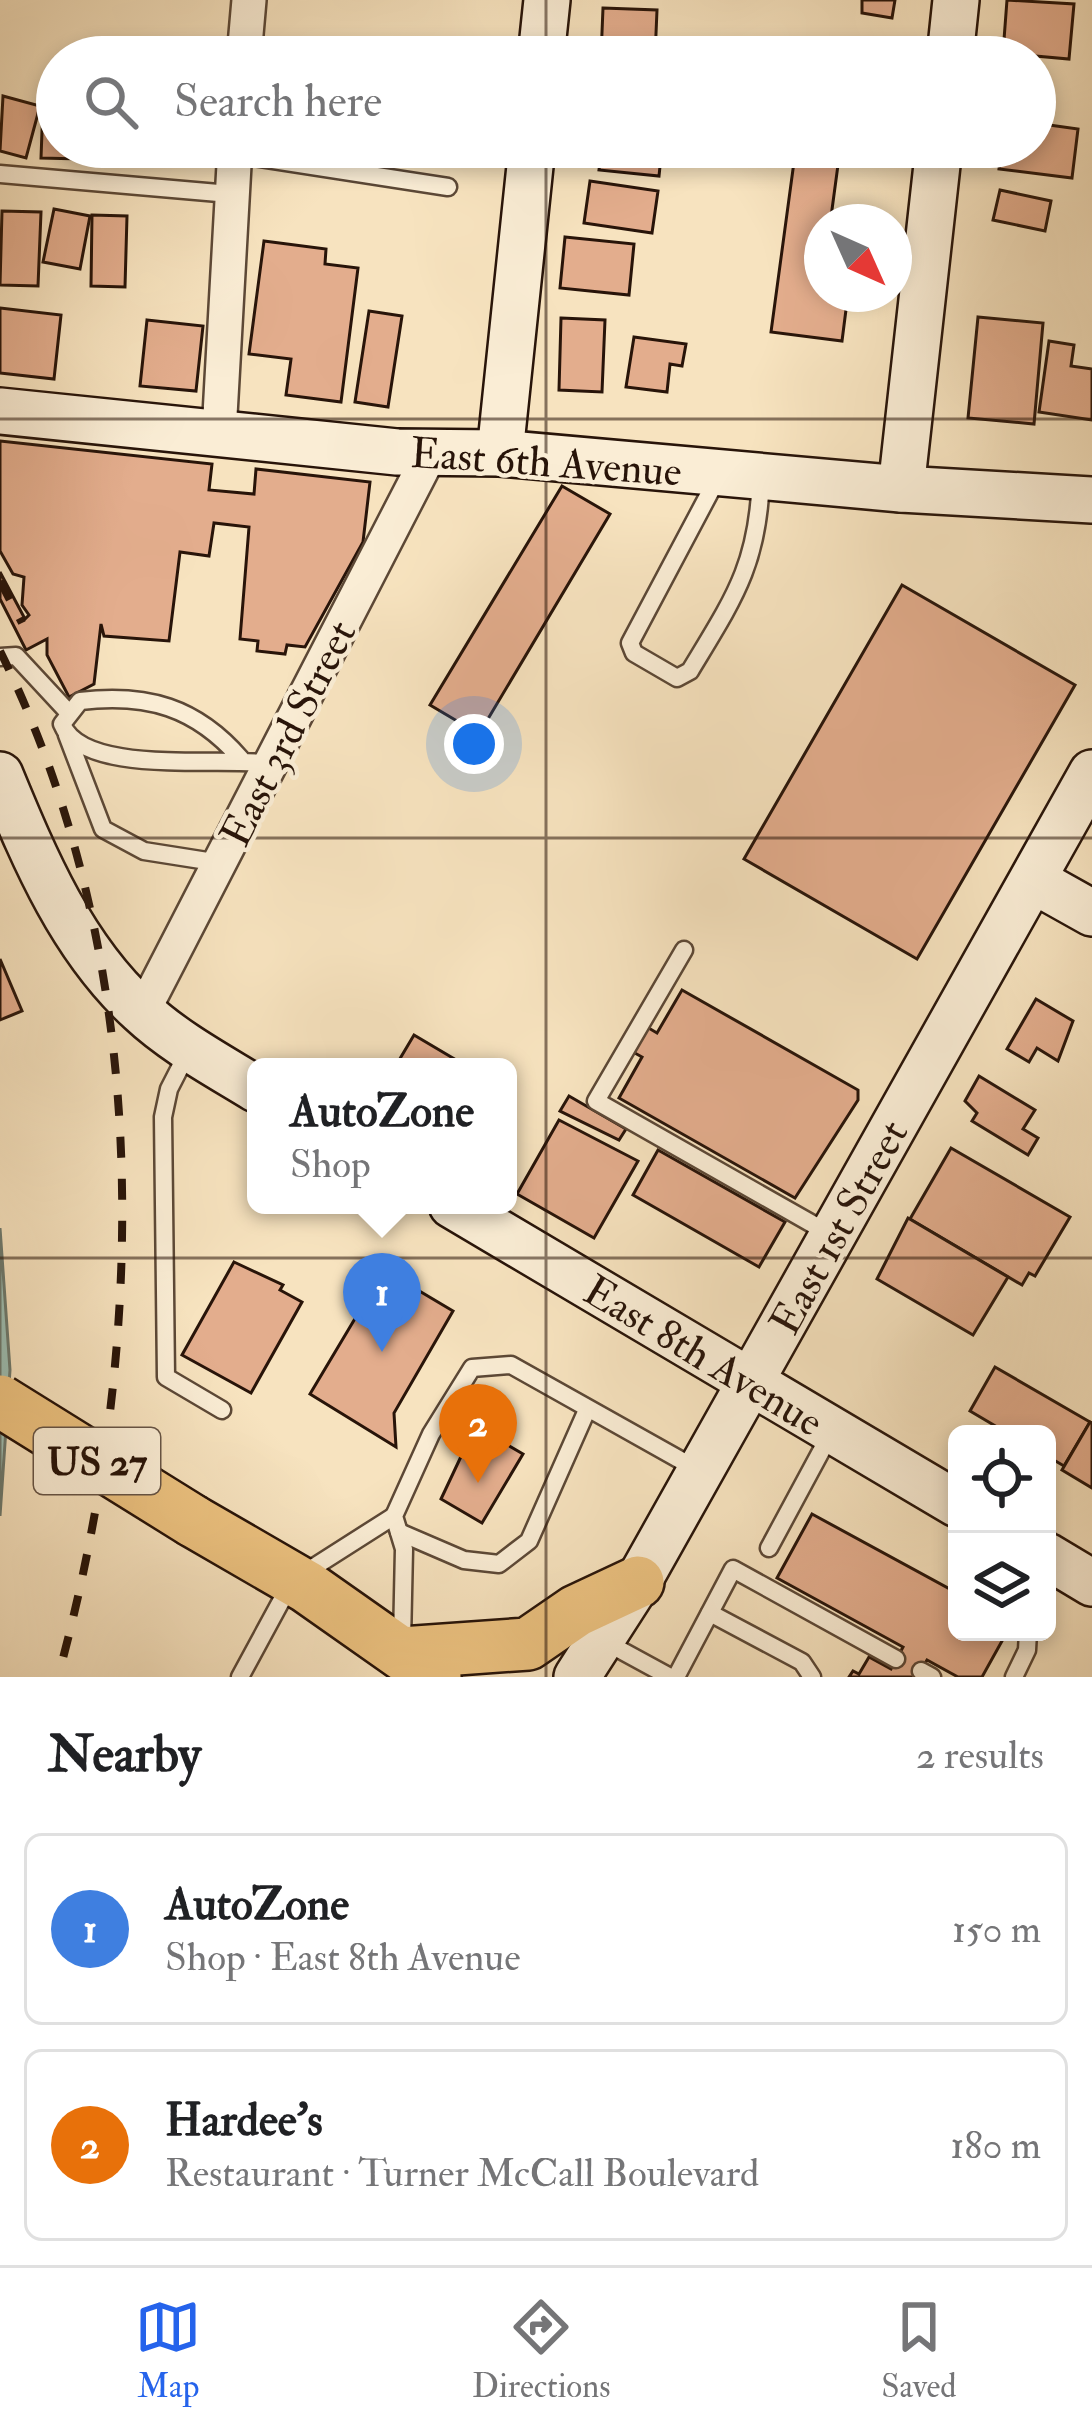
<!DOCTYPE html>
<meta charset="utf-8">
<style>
body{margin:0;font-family:"IM FELL Double Pica",serif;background:#f6f6f6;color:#202124}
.controls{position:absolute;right:36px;bottom:36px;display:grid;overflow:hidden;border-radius:18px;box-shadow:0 6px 18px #0003}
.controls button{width:108px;height:108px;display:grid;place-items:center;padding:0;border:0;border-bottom:3px solid #e0e0e0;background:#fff;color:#202124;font:60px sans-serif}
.compass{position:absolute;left:804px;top:204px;width:108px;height:108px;border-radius:50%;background:#fff;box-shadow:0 6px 18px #0003;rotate:135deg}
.you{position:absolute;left:474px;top:744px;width:42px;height:42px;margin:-30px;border:9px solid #fff;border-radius:50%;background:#1a73e8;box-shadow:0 0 0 18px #1a73e833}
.badge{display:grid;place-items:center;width:78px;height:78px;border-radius:50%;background:#2563eb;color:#fff;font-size:39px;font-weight:700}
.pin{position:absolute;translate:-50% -99px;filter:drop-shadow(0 3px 6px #0008)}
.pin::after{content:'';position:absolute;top:63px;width:42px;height:36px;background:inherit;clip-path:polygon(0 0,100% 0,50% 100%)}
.popup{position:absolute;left:247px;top:1058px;width:270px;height:156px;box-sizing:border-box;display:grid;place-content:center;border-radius:18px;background:#fff;filter:drop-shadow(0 3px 9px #0005);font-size:39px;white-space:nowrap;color:#757577}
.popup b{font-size:45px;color:#202124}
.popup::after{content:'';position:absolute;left:50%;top:100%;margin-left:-24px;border:24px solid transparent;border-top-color:#fff}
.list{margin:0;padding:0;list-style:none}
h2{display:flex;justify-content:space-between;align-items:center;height:156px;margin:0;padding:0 48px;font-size:51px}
h2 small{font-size:39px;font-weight:400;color:#757577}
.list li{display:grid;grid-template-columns:78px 1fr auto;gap:36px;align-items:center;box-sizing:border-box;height:192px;margin:0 24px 24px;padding:0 24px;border:3px solid #e0e0e0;border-radius:18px}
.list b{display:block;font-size:45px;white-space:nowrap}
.list p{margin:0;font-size:39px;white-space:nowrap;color:#757577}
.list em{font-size:39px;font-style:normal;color:#757577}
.icon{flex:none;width:66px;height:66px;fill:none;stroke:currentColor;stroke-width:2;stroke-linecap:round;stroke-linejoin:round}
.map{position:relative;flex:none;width:1092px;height:1677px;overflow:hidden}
.search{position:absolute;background:#fff;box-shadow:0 6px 18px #0003;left:36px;right:36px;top:36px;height:132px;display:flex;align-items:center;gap:30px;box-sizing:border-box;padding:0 42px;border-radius:66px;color:#757577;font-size:45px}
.sheet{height:588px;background:#fff}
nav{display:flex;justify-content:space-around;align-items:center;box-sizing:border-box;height:168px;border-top:3px solid #e0e0e0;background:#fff;font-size:33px;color:#757577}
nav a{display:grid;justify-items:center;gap:6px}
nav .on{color:#2563eb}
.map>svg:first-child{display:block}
.water{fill:#9dbeb2;stroke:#6e7a6e;stroke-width:3}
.building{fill:#e3ad8d;stroke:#281409;stroke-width:3}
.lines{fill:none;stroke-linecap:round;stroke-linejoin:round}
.lane-casing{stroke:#5c4836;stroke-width:21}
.street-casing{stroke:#5c4836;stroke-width:38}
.secondary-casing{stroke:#281409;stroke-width:50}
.primary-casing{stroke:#281409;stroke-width:56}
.lane{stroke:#faedd5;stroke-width:16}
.street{stroke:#faedd5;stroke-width:33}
.secondary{stroke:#faedd5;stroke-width:45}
.primary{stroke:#ecc280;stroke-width:51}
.rail{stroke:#281409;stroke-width:8;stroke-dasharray:21 21;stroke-linecap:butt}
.primary-bridge-casing{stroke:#281409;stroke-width:56;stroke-linecap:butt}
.primary-bridge{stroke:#ecc280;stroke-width:51}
.grid{fill:none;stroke:#281409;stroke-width:3;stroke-opacity:0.55}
.labels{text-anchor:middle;stroke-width:9;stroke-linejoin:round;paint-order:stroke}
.shield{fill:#faedd5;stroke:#675546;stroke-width:3}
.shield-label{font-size:39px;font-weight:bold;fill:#281409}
.street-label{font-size:42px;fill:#281409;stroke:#faedd5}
</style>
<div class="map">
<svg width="1092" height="1677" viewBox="0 0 1092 1677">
<rect width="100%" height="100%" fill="#f7e3bf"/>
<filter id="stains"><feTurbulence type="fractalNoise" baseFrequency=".00167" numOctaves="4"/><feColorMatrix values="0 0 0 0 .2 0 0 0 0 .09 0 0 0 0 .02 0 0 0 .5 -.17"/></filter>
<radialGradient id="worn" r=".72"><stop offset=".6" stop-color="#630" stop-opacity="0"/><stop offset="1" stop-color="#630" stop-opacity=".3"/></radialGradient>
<polygon class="water" points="0,1228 10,1370 0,1516"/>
<g class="building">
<polygon points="862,0 895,0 892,18 862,13"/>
<polygon points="1007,0 1074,4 1069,59 1003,53"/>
<polygon points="603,8 657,10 655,57 601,57"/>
<polygon points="265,39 353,47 352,57 263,57"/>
<polygon points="112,46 156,56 155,57 110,57"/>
<polygon points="387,49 478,53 478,57 387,57"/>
<polygon points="3,96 40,106 26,158 0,151"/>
<polygon points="43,105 57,105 57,147 81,147 81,159 41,158"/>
<polygon points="1035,123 1078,129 1072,178 999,169 1002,147 1035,147"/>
<polygon points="163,147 189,147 188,155"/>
<polygon points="602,147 662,147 659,176 599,170"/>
<polygon points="796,147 830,147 828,163 838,165 831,217 858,221 822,222 822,294 848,294 842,341 771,332"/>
<polygon points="590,181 658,191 652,233 584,223"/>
<polygon points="1000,190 1051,201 1045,231 993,220"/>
<polygon points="54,209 90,216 80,269 43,262"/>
<polygon points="2,211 41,212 38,286 0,285"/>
<polygon points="92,215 127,216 125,287 91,286"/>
<polygon points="565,237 634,244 629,295 560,288"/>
<polygon points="264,241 326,249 325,264 358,268 341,402 286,395 291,359 249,354"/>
<polygon points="0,308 61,315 54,379 0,373"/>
<polygon points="369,311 402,316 388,407 355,402"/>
<polygon points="978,317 1043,323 1034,424 968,418"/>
<polygon points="561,318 605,320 602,392 559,390"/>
<polygon points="147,320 203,326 196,391 140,386"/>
<polygon points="634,337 686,344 682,366 670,364 667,392 626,387"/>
<polygon points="1049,341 1074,345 1071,366 1092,369 1092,420 1039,412"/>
<polygon points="0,441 212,464 209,490 254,494 256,469 370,482 363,542 305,647 287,645 285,654 257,651 258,641 240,639 249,527 214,523 209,556 180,552 169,641 104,636 101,624 94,684 69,697 47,655 47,639 26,650 0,599 0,572 25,619 29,615 22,605 24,577 13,574 0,551"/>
<polygon points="562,486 610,514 479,734 430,705"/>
<polygon points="902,585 1075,685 917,959 744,859"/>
<polygon points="0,959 22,1011 0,1020"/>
<polygon points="682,990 858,1090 858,1100 795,1198 619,1098 642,1057 633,1052 647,1027 657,1033"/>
<polygon points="1036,999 1073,1021 1058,1061 1037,1048 1029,1062 1007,1049"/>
<polygon points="414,1035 468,1067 395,1067"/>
<polygon points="979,1076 1035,1110 1023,1129 1038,1138 1028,1155 972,1121 977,1113 965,1101"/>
<polygon points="569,1096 626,1129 619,1140 560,1111"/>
<polygon points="559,1120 638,1161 594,1238 517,1194"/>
<polygon points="951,1148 1070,1217 1035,1276 1029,1273 1022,1285 910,1219"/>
<polygon points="658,1150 785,1222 759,1267 633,1195"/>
<polygon points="908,1218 1008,1277 973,1335 877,1279"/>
<polygon points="234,1262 283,1285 280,1290 302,1302 251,1393 182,1355"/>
<polygon points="384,1270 453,1311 394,1413 396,1447 310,1394"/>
<polygon points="995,1367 1090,1422 1064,1466 1047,1456 1047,1434 1009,1434 970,1411"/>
<polygon points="1090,1422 1092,1423 1092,1488 1062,1470"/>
<polygon points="484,1431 523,1454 482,1523 441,1499 465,1448 471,1452"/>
<polygon points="812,1514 957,1593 957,1632 1007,1632 982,1677 958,1677 927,1660 917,1677 849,1677 853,1671 859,1674 869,1657 891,1669 903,1647 777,1578"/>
</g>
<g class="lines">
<defs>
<g id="lane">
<polyline points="234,154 448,187"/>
<polyline points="0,174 230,194"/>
<path d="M717,479L630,643L634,653L677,678L690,671C734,598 758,565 761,478"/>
<polyline points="0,657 16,656 68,712"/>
<polyline points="67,735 103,829 144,851 220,863"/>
<path d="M241,759C196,707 147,693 80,701L62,724C83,777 225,756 271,764"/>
<polyline points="684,950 596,1101 830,1234"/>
<polyline points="188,1052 169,1089 163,1117 166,1377 222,1410"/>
<polyline points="399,1532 464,1560 499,1564 529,1541 587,1410"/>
<polyline points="769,1548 832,1431"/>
<polyline points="710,1613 802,1662 812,1677"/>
<polyline points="602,1640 670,1677"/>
<polyline points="402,1641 404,1549 394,1516 431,1434 472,1368 511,1365 700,1471"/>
<polyline points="921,1671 932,1677"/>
<polyline points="240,1677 292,1581 394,1516"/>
<polyline points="676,1677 733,1569 896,1659"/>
<polyline points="1014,1677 1027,1650 1028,1632"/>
</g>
<g id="street">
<polyline points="244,57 249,0"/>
<polyline points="219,433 235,147"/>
<polyline points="142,1013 431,452"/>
</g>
<g id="secondary">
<polyline points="541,57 547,0"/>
<polyline points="950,57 956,0"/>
<polyline points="0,411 397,452 500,453 901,489 1092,500"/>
<polyline points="500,453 532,147"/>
<polyline points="901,489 939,147"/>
<path d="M0,775C35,860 72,948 141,1011C174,1042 217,1065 256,1089"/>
<polyline points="1033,880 1092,913"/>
<polyline points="452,1205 957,1504"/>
<polyline points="1047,1556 1092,1583"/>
<polyline points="577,1677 638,1582 1092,773"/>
</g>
<g id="primary">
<polyline points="193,1521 307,1587 435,1677"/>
<polyline points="402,1653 528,1644 576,1611 638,1582"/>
</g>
</defs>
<use href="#lane" class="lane-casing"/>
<use href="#street" class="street-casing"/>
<use href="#secondary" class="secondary-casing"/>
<use href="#primary" class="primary-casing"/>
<use href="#lane" class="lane"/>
<use href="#street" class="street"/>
<use href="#secondary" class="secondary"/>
<use href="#primary" class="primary"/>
<g class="rail">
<polyline points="0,581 22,623"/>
<path d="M0,651C156,966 148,1346 58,1677"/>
</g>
<defs>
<polyline id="primary-bridge" points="0,1401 193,1521"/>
</defs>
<use href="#primary-bridge" class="primary-bridge-casing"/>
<use href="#primary-bridge" class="primary-bridge"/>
</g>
<path class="grid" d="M546,0V57M546,147V1677M0,419H1092M0,838H1092M0,1258H1092"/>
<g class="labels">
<rect class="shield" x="34" y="1428" width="126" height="66" rx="9"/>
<g class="shield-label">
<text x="97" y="1475">US 27</text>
</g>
<g class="street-label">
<text transform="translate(546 461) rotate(4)" y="15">East 6th Avenue</text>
<text transform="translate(287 733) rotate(-63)" y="15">East 3rd Street</text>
<text transform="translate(838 1227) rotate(-61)" y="15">East 1st Street</text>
<text transform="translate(704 1355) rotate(31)" y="15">East 8th Avenue</text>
</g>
</g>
<rect width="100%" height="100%" filter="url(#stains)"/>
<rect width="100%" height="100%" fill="url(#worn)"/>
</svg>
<div class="controls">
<button><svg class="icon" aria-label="locate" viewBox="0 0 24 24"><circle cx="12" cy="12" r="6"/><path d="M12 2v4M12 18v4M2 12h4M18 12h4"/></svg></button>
<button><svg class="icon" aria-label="layers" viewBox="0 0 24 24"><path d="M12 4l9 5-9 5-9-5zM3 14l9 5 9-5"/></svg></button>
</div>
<svg class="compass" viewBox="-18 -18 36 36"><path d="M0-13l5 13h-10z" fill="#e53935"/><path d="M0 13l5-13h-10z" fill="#757577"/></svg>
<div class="you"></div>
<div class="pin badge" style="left:382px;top:1352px;background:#3f7fe0">1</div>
<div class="popup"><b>AutoZone</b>Shop</div>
<div class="pin badge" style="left:478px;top:1483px;background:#e8710a">2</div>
<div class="search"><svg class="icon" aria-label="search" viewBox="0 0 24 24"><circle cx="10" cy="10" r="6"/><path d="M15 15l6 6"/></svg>Search here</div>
</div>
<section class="sheet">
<h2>Nearby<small>2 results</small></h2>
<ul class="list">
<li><span class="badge" style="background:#3f7fe0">1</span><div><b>AutoZone</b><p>Shop · East 8th Avenue</p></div><em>150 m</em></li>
<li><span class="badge" style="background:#e8710a">2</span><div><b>Hardee's</b><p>Restaurant · Turner McCall Boulevard</p></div><em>180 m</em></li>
</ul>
</section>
<nav>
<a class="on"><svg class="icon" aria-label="map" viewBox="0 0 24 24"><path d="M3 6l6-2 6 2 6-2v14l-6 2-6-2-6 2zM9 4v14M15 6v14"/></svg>Map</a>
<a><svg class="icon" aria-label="directions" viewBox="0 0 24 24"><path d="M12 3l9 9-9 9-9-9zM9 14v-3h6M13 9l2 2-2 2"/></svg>Directions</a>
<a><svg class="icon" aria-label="saved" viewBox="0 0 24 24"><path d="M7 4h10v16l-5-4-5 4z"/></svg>Saved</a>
</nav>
